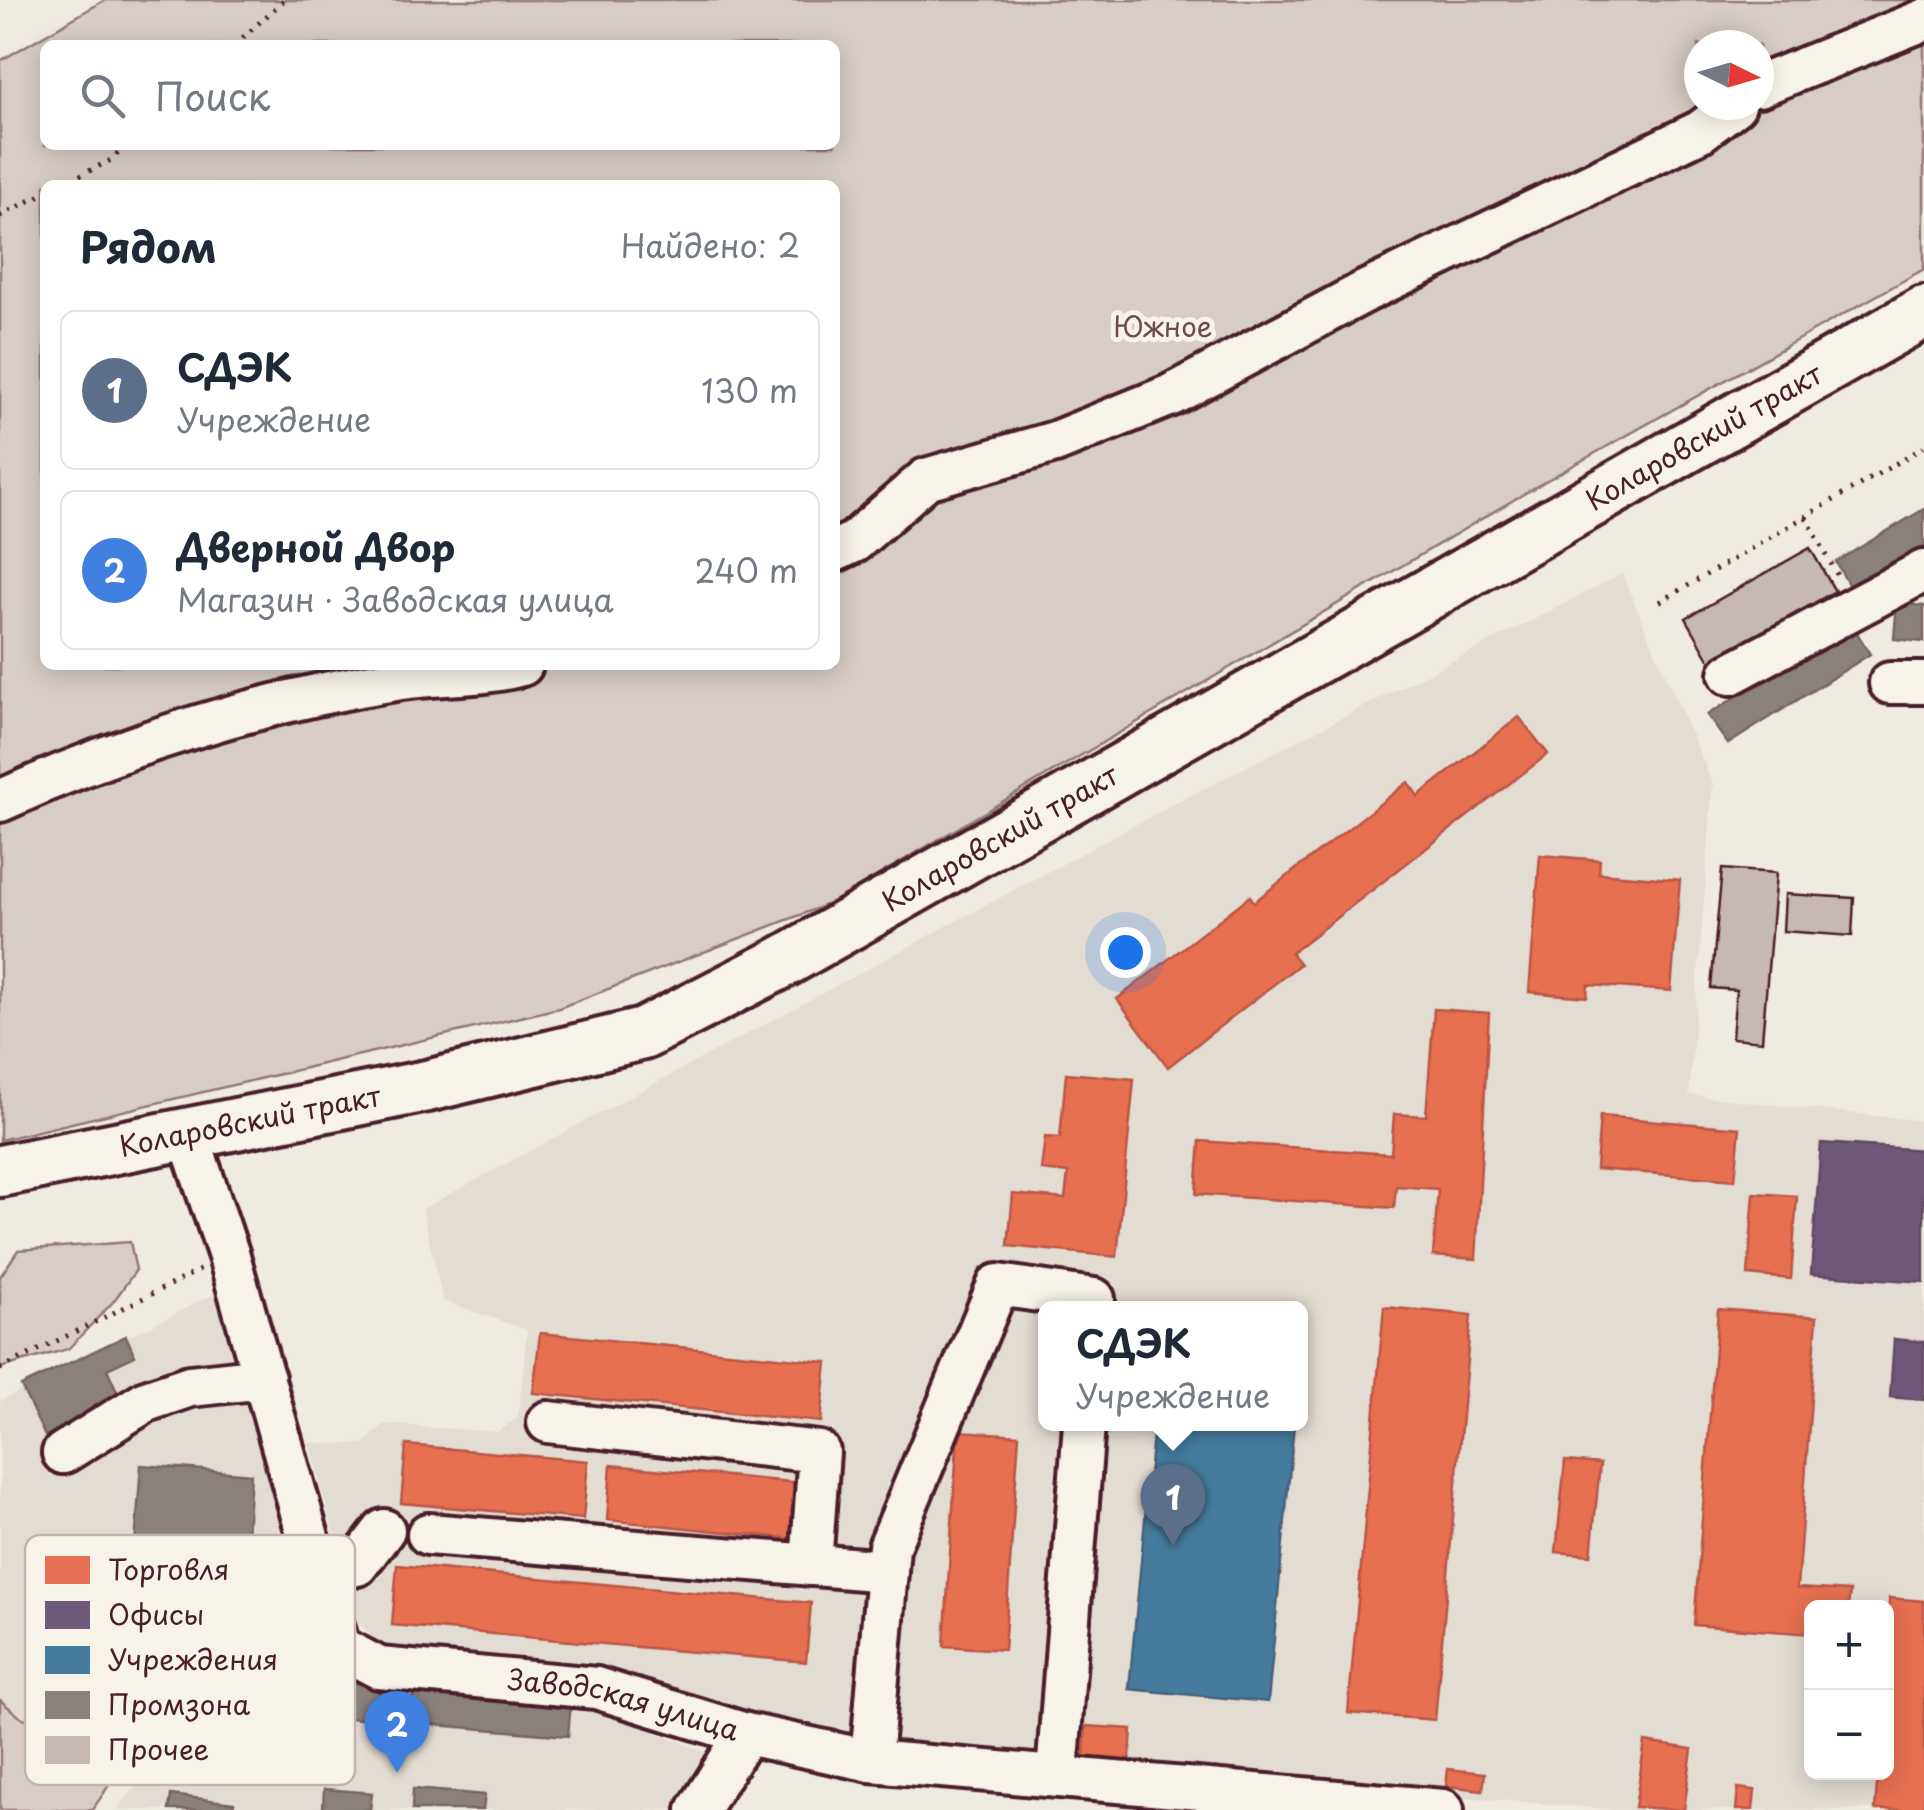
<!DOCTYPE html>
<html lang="ru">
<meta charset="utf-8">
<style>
body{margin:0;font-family:"Playpen Sans",sans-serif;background:#f2f2f3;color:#1f2937}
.controls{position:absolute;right:30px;bottom:30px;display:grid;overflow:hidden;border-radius:15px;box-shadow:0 5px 25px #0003}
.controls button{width:90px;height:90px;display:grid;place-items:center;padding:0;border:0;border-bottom:2px solid #e0e1e3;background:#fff;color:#1f2937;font:50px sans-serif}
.compass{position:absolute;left:1684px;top:30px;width:90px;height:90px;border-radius:50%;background:#fff;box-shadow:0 5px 25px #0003;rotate:95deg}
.you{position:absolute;left:1125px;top:952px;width:35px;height:35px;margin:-25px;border:8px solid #fff;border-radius:50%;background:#1a73e8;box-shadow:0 0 0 15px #1a73e833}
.badge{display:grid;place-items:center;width:65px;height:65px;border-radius:50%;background:#111827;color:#fff;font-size:32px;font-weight:700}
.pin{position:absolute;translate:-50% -82px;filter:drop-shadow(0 2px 5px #0008)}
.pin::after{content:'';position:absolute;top:52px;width:35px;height:30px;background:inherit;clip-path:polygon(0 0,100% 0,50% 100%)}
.popup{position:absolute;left:1038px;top:1301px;width:270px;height:130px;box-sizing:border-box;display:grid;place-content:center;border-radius:15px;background:#fff;filter:drop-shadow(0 2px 8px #0005);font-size:32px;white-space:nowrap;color:#747a83}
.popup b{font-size:38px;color:#1f2937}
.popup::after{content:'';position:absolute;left:50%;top:100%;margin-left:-20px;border:20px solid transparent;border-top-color:#fff}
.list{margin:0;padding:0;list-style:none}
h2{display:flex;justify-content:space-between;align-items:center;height:130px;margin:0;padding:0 40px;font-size:42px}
h2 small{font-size:32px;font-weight:400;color:#747a83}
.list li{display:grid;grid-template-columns:65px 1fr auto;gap:30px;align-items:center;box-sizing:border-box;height:160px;margin:0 20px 20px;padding:0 20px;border:2px solid #e0e1e3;border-radius:15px}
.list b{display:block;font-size:38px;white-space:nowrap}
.list p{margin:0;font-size:32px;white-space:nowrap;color:#747a83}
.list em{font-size:32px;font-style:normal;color:#747a83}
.icon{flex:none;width:55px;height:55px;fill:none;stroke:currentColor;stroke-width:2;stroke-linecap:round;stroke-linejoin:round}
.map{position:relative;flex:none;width:1924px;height:1810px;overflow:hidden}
.search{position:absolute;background:#fff;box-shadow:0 5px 25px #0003;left:40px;top:40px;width:800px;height:110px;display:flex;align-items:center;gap:25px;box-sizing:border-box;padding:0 35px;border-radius:15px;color:#747a83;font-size:38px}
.panel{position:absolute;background:#fff;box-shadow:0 5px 25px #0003;left:40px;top:180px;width:800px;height:490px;border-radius:15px}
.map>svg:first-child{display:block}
.built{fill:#e3dcd2;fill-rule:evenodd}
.green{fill:#d8cdc6;stroke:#917678;stroke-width:2.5;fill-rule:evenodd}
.shops{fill:#e76f51;stroke:#b85746;stroke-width:2.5}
.offices{fill:#6d597a;stroke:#624862;stroke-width:2.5}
.public{fill:#457b9d;stroke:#465f7b;stroke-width:2.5}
.industry{fill:#8a817c;stroke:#776464;stroke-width:2.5}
.building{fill:#c6b8b3;stroke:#4a1f2b;stroke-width:2.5}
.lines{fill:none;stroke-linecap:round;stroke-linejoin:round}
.minor-casing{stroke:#4a1f2b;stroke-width:48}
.major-casing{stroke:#4a1f2b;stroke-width:58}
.path{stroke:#4a1f2b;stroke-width:5;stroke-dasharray:2.5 8;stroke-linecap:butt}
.minor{stroke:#f7f3e8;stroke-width:40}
.major{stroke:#f7f3e8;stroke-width:50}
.labels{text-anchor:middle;stroke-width:10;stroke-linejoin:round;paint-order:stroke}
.park-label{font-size:28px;fill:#6e4a52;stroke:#f7f3e8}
.street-label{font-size:28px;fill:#4a1f2b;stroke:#f7f3e8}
.key{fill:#f7f3e8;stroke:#c3b3af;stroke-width:2.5}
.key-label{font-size:28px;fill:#4a1f2b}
</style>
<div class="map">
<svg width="1924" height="1810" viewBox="0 0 1924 1810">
<rect width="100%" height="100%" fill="#f0ebe0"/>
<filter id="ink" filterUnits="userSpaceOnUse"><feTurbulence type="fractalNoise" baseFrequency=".01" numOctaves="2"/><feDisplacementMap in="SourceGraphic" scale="20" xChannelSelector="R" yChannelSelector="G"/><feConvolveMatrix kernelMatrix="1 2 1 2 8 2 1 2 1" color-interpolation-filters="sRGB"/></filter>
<g filter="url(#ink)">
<g class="built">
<path d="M1622,574L1713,784L1689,1095L1924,1121V1810H1616L875,1747L686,1703L646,1678L390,1655L358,1622L309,1443L363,1444L384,1424L497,1432L518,1417L527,1330L443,1301L422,1209L1166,808ZM1046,1308H1300V1424H1046ZM1812,1608H1886V1772H1812Z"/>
<polygon points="216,1293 310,1609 336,1666 594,1709 712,1754 675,1810 117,1810 158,1758 0,1786 0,1401"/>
</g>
<g class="green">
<path d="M105,0H1924V269L1549,479L831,903L559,1008L0,1140V61ZM45,45H835V145H45ZM1699,45H1759V105H1699ZM45,185H835V665H45Z"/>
<polygon points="130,1242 136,1270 113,1302 68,1349 0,1368 0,1277 18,1250"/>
<path d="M0,1700L20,1717L107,1747C124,1772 107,1788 92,1810H0Z"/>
</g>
<g class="shops">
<polygon points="1519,717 1548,754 1291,953 1300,964 1168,1067 1117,999 1250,896 1254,902 1408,782 1418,796"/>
<polygon points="1540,855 1600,860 1599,873 1680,880 1671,991 1588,985 1587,997 1529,992"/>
<polygon points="1434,1009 1489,1013 1476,1259 1433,1256 1438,1189 1396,1186 1394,1208 1196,1194 1200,1141 1391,1154 1394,1114 1426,1116"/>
<polygon points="1066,1073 1134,1079 1117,1257 1008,1246 1013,1194 1065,1199 1068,1173 1041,1170 1045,1137 1060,1138"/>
<polygon points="1600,1116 1740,1128 1735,1180 1596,1169"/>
<polygon points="1754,1193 1797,1196 1791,1279 1748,1275"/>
<polygon points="1384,1307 1471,1315 1435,1720 1348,1713"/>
<polygon points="1718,1309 1817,1317 1797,1588 1850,1591 1848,1608 1812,1608 1812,1634 1694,1625"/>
<polygon points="540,1333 827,1362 821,1422 533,1393"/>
<polygon points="958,1431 1019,1435 1004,1650 944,1646"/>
<polygon points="406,1445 588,1461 583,1519 401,1503"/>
<polygon points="1565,1461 1600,1464 1591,1555 1556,1552"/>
<polygon points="611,1465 812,1484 806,1540 607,1520"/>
<polygon points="397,1565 811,1603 806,1662 392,1625"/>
<polygon points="1889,1598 1924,1601 1924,1810 1875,1810 1878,1772 1886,1772"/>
<polygon points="1086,1726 1132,1729 1129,1772 1083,1769"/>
<polygon points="1645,1742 1692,1749 1684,1810 1635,1807"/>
<polygon points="1448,1769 1485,1773 1483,1790 1446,1786"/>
<polygon points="1738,1788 1755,1790 1753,1810 1736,1810"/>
</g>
<g class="offices">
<polygon points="1821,1143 1924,1150 1924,1282 1811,1274"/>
<polygon points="1894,1339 1924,1342 1924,1400 1890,1397"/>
</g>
<polygon class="public" points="1154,1424 1294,1424 1268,1702 1129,1689"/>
<g class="industry">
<polygon points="1924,509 1924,553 1854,595 1836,562"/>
<polygon points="1897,603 1924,606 1924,642 1894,639"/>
<polygon points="1852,625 1870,654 1728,744 1707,715"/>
<polygon points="126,1336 135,1356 107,1369 121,1400 45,1436 21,1386"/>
<polygon points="141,1465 251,1474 247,1536 268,1538 262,1609 131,1599"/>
<polygon points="297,1681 380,1685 378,1720 295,1715"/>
<polygon points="413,1690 571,1702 568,1736 411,1723"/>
<polygon points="324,1789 372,1793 370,1810 323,1810"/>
<polygon points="413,1789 485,1795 483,1810 412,1810"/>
<polygon points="171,1795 234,1803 233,1810 169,1810"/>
</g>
<g class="building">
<polygon points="1810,548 1835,591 1711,662 1686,618"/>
<polygon points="1722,869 1776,873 1762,1041 1732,1038 1736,990 1711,988"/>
<polygon points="1785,894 1854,898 1852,936 1783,931"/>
</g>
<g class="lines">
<defs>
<g id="minor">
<polyline points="1759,86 1924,20"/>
<polyline points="835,551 854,542 926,479 1055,442 1171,395 1366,291 1701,131 1735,105"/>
<polyline points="1730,674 1924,571"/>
<polyline points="1890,683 1924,683"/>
<path d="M0,801C124,744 266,700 401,679C441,673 483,676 522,665"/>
<path id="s1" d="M188,1134L229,1256L339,1647L379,1668L596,1688L746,1734L871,1761L1443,1810"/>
<polyline points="548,1422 819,1452 811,1565"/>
<polyline points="63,1453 146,1401 190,1386 264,1378"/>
<polyline points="428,1534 887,1571"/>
<polyline points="318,1573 357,1565 384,1530"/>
<polyline points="177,1757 232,1679 248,1666 339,1647"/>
<polyline points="871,1761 889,1547 998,1285 1094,1299 1093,1308"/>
<polyline points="1057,1775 1084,1424"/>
<polyline points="698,1810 746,1734"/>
</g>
<g id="major">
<path id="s2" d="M0,1171L427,1086L643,1034L783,962L1924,312"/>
</g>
</defs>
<use href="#minor" class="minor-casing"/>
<use href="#major" class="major-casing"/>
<g class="path">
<polyline points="235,45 284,0"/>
<polyline points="61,185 111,160 127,145"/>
<polyline points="0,216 45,193"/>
<polyline points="1806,517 1840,580"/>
<polyline points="1660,602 1924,447"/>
<polyline points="0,1369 200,1270"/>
</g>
<use href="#minor" class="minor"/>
<use href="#major" class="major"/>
</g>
</g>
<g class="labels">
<g class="park-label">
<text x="1163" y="337">Южное</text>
</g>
<g class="street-label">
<text dy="10" stroke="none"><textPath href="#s2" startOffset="1875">Коларовский тракт</textPath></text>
<text dy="10" stroke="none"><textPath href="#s2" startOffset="1065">Коларовский тракт</textPath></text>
<text dy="10" stroke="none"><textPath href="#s2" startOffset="255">Коларовский тракт</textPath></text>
<text dy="10" stroke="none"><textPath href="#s1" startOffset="828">Заводская улица</textPath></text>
</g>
</g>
<rect x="25" y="1535" width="330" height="250" rx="15" class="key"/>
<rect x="45" y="1556" width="45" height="28" fill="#e76f51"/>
<rect x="45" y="1601" width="45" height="28" fill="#6d597a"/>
<rect x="45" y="1646" width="45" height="28" fill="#457b9d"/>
<rect x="45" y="1691" width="45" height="28" fill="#8a817c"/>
<rect x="45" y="1736" width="45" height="28" fill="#c6b8b3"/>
<g class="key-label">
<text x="108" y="1580">Торговля</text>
<text x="108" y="1625">Офисы</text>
<text x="108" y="1670">Учреждения</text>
<text x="108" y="1715">Промзона</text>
<text x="108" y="1760">Прочее</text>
</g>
</svg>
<div class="controls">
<button>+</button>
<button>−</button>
</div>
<svg class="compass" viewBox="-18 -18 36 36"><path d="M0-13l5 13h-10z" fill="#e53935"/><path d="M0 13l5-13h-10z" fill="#747a83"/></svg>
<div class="you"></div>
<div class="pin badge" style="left:1173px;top:1546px;background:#5c6f8a">1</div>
<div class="popup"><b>СДЭК</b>Учреждение</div>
<div class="pin badge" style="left:397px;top:1773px;background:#3f7fe0">2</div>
<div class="search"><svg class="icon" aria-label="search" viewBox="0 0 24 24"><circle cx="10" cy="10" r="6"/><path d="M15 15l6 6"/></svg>Поиск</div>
<section class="panel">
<h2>Рядом<small>Найдено: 2</small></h2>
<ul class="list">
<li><span class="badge" style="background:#5c6f8a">1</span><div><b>СДЭК</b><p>Учреждение</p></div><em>130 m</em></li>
<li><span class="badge" style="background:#3f7fe0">2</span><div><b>Дверной Двор</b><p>Магазин · Заводская улица</p></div><em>240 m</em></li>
</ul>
</section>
</div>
